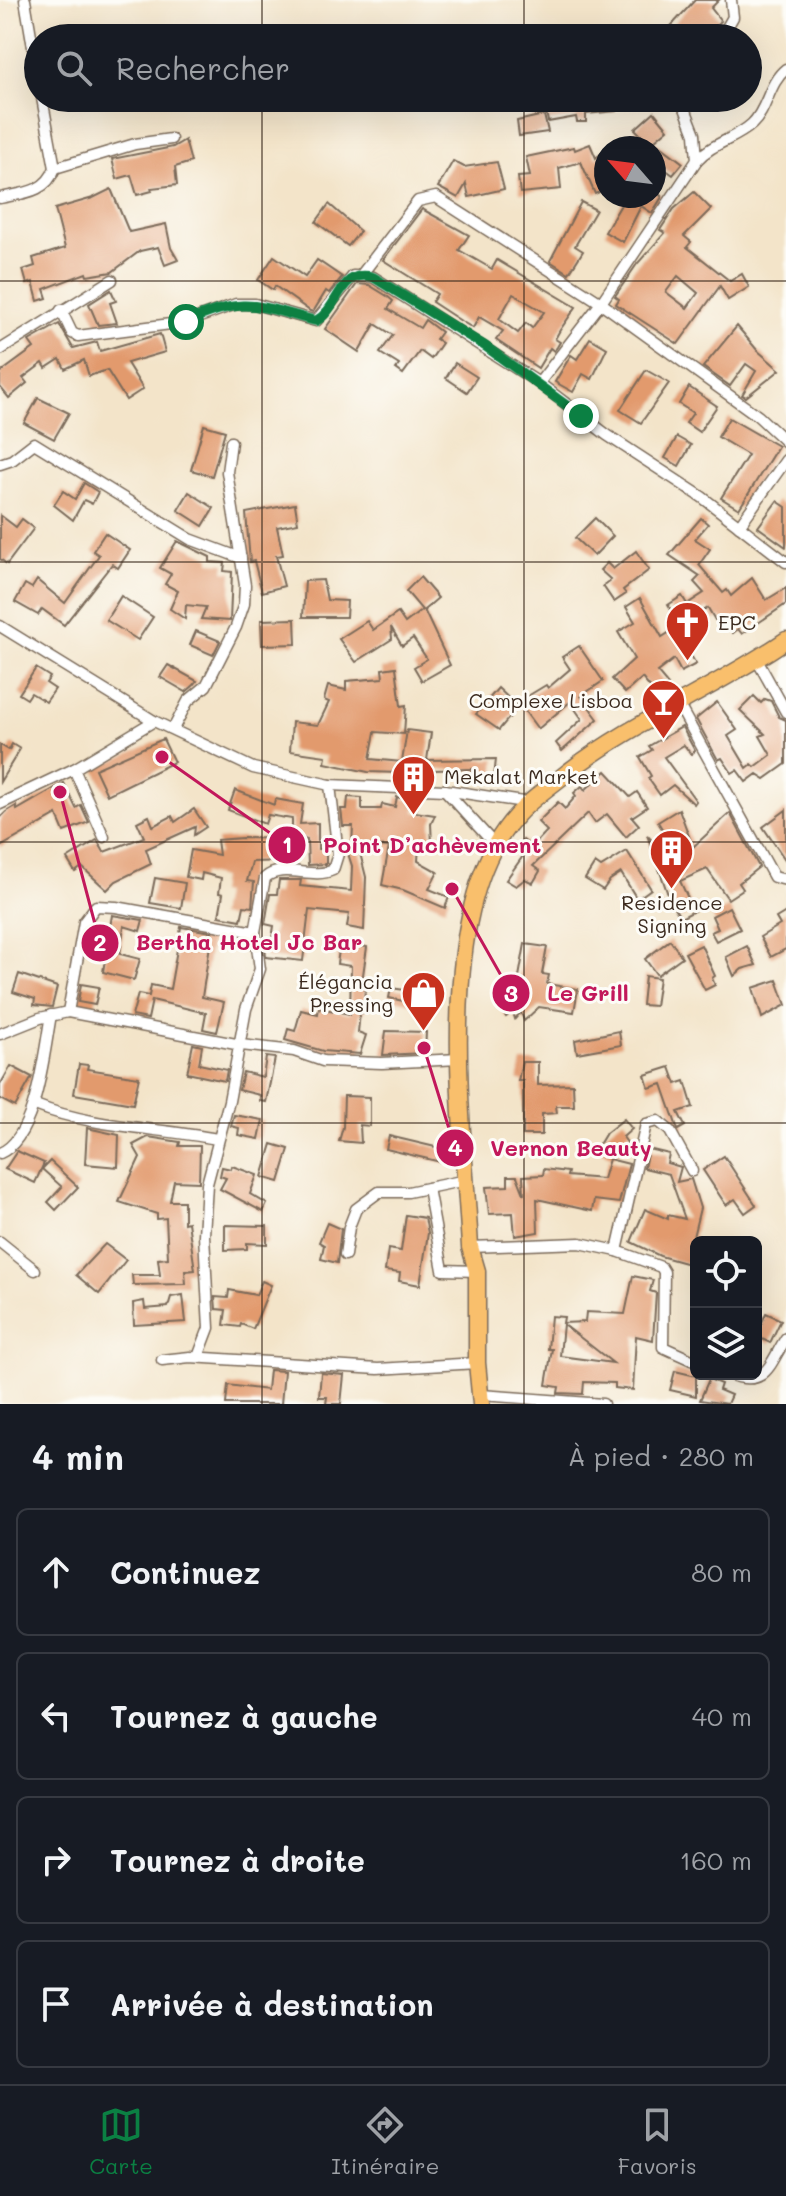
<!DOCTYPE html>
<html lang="fr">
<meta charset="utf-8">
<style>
body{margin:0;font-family:Mali,sans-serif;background:#242831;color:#f1f3f6}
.controls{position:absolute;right:24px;bottom:24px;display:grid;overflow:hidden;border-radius:12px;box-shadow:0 8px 32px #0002}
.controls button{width:72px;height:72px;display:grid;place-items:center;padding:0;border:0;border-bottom:2px solid #363941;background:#171b24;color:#f1f3f6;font:40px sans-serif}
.compass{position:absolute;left:594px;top:136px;width:72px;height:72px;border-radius:50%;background:#171b24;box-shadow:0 8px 32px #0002;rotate:298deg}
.stop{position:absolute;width:24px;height:24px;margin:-18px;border:6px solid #0b8043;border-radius:50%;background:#fff}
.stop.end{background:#0b8043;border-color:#fff;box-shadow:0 2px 8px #0008}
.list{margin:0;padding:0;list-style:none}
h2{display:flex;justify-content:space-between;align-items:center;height:104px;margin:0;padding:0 32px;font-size:34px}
h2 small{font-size:26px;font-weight:400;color:#9ea1a6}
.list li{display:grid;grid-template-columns:52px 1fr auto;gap:24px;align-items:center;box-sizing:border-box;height:128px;margin:0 16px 16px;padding:0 16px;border:2px solid #363941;border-radius:12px}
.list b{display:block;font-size:30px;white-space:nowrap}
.list em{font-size:26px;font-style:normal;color:#9ea1a6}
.icon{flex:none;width:44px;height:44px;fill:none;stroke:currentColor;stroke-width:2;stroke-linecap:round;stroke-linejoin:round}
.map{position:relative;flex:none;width:786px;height:1404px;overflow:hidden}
.search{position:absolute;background:#171b24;box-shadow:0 8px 32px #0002;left:24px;right:24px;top:24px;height:88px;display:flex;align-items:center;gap:20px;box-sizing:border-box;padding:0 28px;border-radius:44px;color:#9ea1a6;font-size:30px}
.sheet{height:680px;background:#171b24}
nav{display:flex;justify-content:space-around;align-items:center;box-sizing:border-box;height:112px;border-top:2px solid #363941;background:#171b24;font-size:22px;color:#9ea1a6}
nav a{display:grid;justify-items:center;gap:4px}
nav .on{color:#0b8043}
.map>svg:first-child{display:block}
.building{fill:#e29a6d;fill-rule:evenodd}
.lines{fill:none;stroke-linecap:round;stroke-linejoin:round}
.minor-casing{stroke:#7b6b5a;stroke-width:13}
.trunk-casing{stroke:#7b6b5a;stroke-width:19}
.minor{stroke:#fff;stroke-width:10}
.trunk{stroke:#f9bf6c;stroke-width:16}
.route{stroke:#0b8043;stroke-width:10}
.grid{fill:none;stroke:#3b2a1e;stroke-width:2;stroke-opacity:0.55}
.labels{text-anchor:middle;stroke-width:6;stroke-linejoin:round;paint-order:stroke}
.poi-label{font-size:20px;fill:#3b2a1e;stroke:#fdfcf7;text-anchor:start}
.leader{fill:none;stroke:#c2185b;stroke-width:3}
.callout-dot{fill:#c2185b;stroke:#fdfcf7;stroke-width:3}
.mark-label{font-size:24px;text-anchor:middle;font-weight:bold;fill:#fff}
.callout-label{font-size:22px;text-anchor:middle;font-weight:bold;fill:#c2185b;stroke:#fdfcf7;stroke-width:6;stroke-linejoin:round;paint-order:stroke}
</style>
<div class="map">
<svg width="786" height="1404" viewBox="0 0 786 1404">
<rect width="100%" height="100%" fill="#fdfcf7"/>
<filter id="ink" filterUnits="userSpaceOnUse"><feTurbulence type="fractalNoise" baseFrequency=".0125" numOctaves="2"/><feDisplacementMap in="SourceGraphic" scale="16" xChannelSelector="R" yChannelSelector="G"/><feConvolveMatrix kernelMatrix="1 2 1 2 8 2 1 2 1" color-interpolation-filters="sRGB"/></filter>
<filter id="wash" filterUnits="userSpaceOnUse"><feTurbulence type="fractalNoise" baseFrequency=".006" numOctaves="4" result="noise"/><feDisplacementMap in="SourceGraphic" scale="32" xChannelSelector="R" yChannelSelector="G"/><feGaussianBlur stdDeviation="1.8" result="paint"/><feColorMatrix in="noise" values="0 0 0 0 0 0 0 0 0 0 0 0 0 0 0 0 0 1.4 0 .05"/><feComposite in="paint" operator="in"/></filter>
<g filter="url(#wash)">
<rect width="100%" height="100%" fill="#f3e4c9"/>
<g id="blocks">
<g class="building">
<polygon points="695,0 719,0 711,8 721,21 705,38 660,38"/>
<polygon points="615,98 616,111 586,114 586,122 577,122 576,117 548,122 545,105"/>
<polygon points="654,112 668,129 654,141 683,163 673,175 654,161 657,156 654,148 635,129"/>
<polygon points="544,115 548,132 519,136 517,121"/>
<polygon points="185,140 191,162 175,167 177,185 151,188 152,191 137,195 131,175 117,179 112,159 173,147"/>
<polygon points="590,144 596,158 606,149 606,189 595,194 581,162 559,168 561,189 520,193 518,177 530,176 526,157 574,147 575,150"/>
<polygon points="453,161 464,167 497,162 504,189 469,197 466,184 458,198 438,187"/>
<polygon points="111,189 129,232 166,224 171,248 178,260 165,265 158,247 140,251 112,272 87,276 86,273 44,289 47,298 38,301 33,282 27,284 23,270 35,266 33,258 65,248 55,209 93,198"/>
<polygon points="654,189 662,197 652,213 641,206 623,242 605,232 626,196 654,196"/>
<path d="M694,192L711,209L684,236L691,242L687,247L730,281L742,274L749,287L728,300L720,286L678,344L616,304L619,299L615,296L637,264L665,233L660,230L674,209ZM678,276L698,293L687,308L666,292Z"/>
<polygon points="581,202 596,210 575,246 583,251 569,273 550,261"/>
<polygon points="329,204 360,231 348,246 316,222"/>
<path d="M422,209L469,235L459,250L492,269L497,260L576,307L560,330L555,339L560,342L557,347L554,351L550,348L538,368L496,340L503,331L479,317L473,328L461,321L432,302L437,294L383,260ZM513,294L544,312L532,328L526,323L518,333L499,319Z"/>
<polygon points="274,256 305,277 317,260 342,277 329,293 326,291 313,312 310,311 275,286 273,290 258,280"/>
<polygon points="357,284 369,285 387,296 393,301 388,309 420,328 425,320 441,332 436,339 442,343 431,359 420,351 403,374 396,369 399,365 380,353 393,335 375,324 359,352 325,329"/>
<polygon points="111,290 116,301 110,303 117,323 98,325 89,304"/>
<polygon points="59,324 73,348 97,342 100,351 160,334 165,352 127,363 143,389 126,400 107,370 89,376 84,360 65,369 60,359 46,368 43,363 23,378 27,383 9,398 0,387 0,373 34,348 29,341"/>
<polygon points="737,326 757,350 780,370 746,397 742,395 756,371 746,364 730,386 703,367"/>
<polygon points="590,338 607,348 592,379 583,374 573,392 555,382 571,355 577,359"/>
<polygon points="455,363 477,377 467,392 446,378"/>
<polygon points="646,370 669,383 641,423 620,410"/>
<polygon points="689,387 717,406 699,432 686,423 693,413 679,404"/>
<polygon points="38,398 69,413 54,439 24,423"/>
<polygon points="729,418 778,446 739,509 721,498 748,455 718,437"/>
<polygon points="204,425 225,431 212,476 191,470"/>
<polygon points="677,437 691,445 679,466 665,458"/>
<polygon points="84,483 98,492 92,504 84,500 73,520 54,505 63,491 75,499"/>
<polygon points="189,492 214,508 203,526 178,510"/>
<polygon points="777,501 786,507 786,547 758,527"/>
<polygon points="295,504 298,523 277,527 283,555 276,556 284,586 262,592 254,561 250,562 246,513"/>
<polygon points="0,515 16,527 22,519 34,528 7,564 0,559"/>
<polygon points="595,518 613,536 594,556 575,538"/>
<polygon points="701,518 708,524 695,539 710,549 699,565 723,593 727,590 731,596 752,578 766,600 786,588 786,604 742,634 738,629 733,633 721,617 715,620 708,608 680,626 668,605 682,596 687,604 704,593 694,582 700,576 669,555"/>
<polygon points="105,533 130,550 118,568 112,564 64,625 42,609 38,615 15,602 25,584 32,588 37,580 65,603 99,555 93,551"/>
<polygon points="177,541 210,557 210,562 225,563 224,571 232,572 230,621 201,619 206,607 186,605 185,619 170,609 178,591 165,584 171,574 160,568"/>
<polygon points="636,551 649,570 623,590 626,594 614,602 603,586 611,580 600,570 607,563 613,569"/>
<polygon points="420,577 438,598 424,610 450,665 422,681 414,667 427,659 413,638 402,646 391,627 392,639 356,662 339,639 367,621 373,630 398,613 405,623 422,610 406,591"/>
<polygon points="323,580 327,600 347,601 346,617 303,617 305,581"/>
<polygon points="121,596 153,617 138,640 106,620"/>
<polygon points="640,598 662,637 675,629 696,664 681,672 674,659 657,672 668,685 656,695 642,678 625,693 612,679 634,659 618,632 635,622 626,607"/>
<polygon points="295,619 296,644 262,645 261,620"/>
<polygon points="196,631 220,641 213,655 190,645"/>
<polygon points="579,646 603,681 581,696 598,719 562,751 556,743 582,719 570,702 538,729 518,702 546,685 548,688 570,669 562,657"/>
<polygon points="168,665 197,681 194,685 186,692 160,677"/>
<polygon points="396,667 401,706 406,705 404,734 375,732 370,759 402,762 407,730 431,733 427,760 496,759 494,778 471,773 472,769 432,770 432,774 368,772 325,763 326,756 290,751 292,722 318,725 329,702 324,700 328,686 346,690 346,681 383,678 382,669"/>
<polygon points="36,668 50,677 46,683 55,689 46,702 31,693 27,699 19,694"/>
<polygon points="498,688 518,707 499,730 476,714"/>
<polygon points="754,696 761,703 765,699 771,701 779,717 786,720 786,764 765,779 757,774 746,782 737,770 732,773 722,758 718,760 696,719 717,702 737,730 728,736 747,768 752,764 755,767 771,755 760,736 765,734 740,710"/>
<polygon points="682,727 695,751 691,754 684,745 664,757 696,801 694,804 673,785 660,795 648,778 651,776 640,757 652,750 649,746"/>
<polygon points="163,739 174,762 107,795 95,769"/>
<polygon points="12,744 20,749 0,782 0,745 9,750"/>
<polygon points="606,771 630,797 637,792 647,807 632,817 639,825 626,837 607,814 595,823 588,813 533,866 540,871 533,883 525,879 516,886 506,880 523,856 515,850 523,840 532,847 547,831 538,822 558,802 565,809 576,796 574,793 582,786 585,790"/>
<polygon points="64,783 76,808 81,805 89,822 64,832 57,815 0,847 0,818 6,812 16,806 17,810"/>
<polygon points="235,790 274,805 275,799 303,804 300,824 318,823 318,849 326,849 326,864 308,865 307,840 297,837 292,840 292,819 268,815 265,824 228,810"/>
<polygon points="348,797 362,798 362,809 381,809 382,804 395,807 397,797 417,802 415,812 435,815 431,824 432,844 419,844 418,861 438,872 429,889 449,897 445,908 403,890 382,885 389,847 358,845 366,877 364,930 347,927 349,914 309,910 303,961 266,957 264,938 272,939 274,926 265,924 270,894 277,894 279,880 301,880 300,886 351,891 352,866 346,847 358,845 352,845 353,826 343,826 341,809 347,809"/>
<polygon points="194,809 206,827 194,835 195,827 146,849 151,864 116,881 107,890 82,867 75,872 67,859 97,840 104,852 144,837 137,822 149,816 153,826 172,816 175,822"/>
<polygon points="679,809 693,847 730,813 759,867 739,883 743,889 728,899 707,869 680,881 694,911 681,918 671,903 647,835 681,873 686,869 658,822"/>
<polygon points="786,810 786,861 763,827"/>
<polygon points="242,838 287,839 287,861 252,862 247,881 254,882 252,907 244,906 241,920 219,916 223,894 219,893 221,878 202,873 201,880 186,877 191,850 219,855 217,840"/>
<polygon points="627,851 651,889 637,899 621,873 610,880 603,890 585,879 595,863 601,867"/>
<polygon points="155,878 185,883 181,908 150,903"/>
<polygon points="729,907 740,929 716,941 711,932 718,929 712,916"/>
<polygon points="786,912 786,949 771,957 760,937 780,925 776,918"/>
<polygon points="112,915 143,920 140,931 124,926 120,954 140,959 134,980 103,972"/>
<polygon points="181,927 212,932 202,997 224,1002 217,1032 203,1029 206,1013 152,1000 148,1019 132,1016 138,994 149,996 151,985 170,989"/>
<polygon points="670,940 682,957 657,975 645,959"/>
<polygon points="340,943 367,947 362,982 365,982 364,1013 360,1013 358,1032 366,1035 360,1054 323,1051 285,1040 288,1029 295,1031 301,1010 318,1014 319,1008 350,1014 351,966 337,964"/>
<polygon points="525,944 547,947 542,974 549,975 547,984 578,989 574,1012 539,1007 524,1021 521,1012 515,1019 513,1012 506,1017 500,1008 508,1002 502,997 510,993 504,986 519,977"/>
<polygon points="701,945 715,976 712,978 715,985 705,990 685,953"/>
<polygon points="747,946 756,965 742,969 734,976 726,957"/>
<polygon points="19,974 57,987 52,1007 34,1005 35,999 13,992"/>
<polygon points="645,976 659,978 655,1006 642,1005"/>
<polygon points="777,980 786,1005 762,1018 753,988"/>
<polygon points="81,984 99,987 95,1005 78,1002"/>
<polygon points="391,988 418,992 420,988 437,995 432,1007 389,998"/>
<polygon points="386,1031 426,1032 425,1053 383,1055"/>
<polygon points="619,1031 621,1045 577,1053 575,1040"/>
<polygon points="193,1044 202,1046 199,1064 227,1070 225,1081 187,1073"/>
<polygon points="266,1057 275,1058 266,1102 260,1101 260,1095 239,1090 243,1072 263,1077"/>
<polygon points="522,1062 538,1062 538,1085 573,1084 574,1106 556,1106 557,1113 542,1114 542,1135 523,1135 523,1081 518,1081"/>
<polygon points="79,1064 88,1065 87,1069 139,1077 133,1104 74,1094"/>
<polygon points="11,1066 32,1077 15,1107 0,1099 0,1085"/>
<polygon points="670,1067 676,1084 685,1081 693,1107 678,1112 685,1126 678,1130 662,1084 649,1088 645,1075"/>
<polygon points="344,1096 370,1097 370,1126 360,1125 361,1143 339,1141 343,1127"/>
<polygon points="234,1115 263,1120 259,1139 238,1135 239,1128 231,1126"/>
<polygon points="624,1119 632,1129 623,1137 628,1144 612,1157 597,1148 606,1133"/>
<polygon points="87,1128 119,1135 118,1167 85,1164"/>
<polygon points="389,1136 448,1150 445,1163 386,1149"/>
<polygon points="148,1137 180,1142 179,1146 200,1146 199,1182 174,1181 170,1201 184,1201 184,1223 188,1222 195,1270 185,1271 186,1284 133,1285 132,1275 160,1275 158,1259 168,1258 166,1218 157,1219 157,1214 119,1202 140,1157 133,1145"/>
<polygon points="272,1144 289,1149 279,1182 262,1177"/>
<polygon points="648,1149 669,1154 667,1163 681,1167 677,1182 691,1179 700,1208 693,1237 696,1238 696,1266 660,1256 631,1242 645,1209 668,1219 668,1215 685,1219 669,1174 644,1168"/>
<polygon points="17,1151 44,1163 35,1183 5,1169"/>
<polygon points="724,1156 756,1205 745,1213 735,1199 726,1205 703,1170"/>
<polygon points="609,1159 629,1164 619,1203 594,1200 592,1211 537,1199 538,1232 515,1236 513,1213 489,1214 486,1187 508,1186 508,1176 517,1176 524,1194 523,1176 543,1175 544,1169 568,1172 567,1176 603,1179"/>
<polygon points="50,1161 78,1187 56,1210 48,1202 62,1187 42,1169"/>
<polygon points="232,1166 257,1175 250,1194 267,1204 263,1212 220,1189 226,1178 220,1176 222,1167 231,1169"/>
<polygon points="406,1215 425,1218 428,1233 420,1285 399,1281 400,1273 385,1271 388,1249 401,1251"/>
<polygon points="327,1223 341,1229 337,1263 321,1259 324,1245 319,1242"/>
<polygon points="225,1225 267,1226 267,1244 247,1243 247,1249 225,1250"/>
<polygon points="105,1244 126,1260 99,1294 76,1275"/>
<path d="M633,1276L653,1280L650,1291L656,1293L653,1340L636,1336L633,1390L615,1388V1383L584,1382L583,1394L558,1393L559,1387L546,1385L552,1349H548L551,1316L564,1317L563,1323L585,1322L586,1312L625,1314ZM563,1324L613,1363L560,1356Z"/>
<polygon points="262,1281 271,1285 253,1329 241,1324 240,1327 224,1325 226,1310 216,1309 215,1297 228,1298 229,1290 256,1295"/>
<polygon points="183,1295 186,1322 134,1325 133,1303 144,1301 145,1309 168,1307 171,1297"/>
<polygon points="766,1313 781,1320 770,1343 756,1336"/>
<polygon points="269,1370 284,1371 281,1404 226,1404 228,1385 267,1390"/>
<polygon points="675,1371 696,1376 696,1396 670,1390"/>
<polygon points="321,1373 344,1375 341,1404 326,1404 327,1397 319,1397"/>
<polygon points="709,1379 721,1384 719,1390 731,1395 727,1404 700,1400"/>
</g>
</g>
</g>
<g filter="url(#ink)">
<use href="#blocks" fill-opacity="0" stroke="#7b6b5a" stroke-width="2"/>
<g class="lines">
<defs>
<g id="minor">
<polyline points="25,0 38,77"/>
<polyline points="721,38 733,17 731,0"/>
<polyline points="681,98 695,134 697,160"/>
<polyline points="55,168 135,144 171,139"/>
<path d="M0,198C23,193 46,193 55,168L42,98"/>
<polyline points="362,274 418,201 436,197 601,303 758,416 786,442"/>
<polyline points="61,310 72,333 78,336 186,322 236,304 255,304 316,321 353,276 373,277 539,383 607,435 702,497 786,562"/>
<polyline points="0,350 112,280"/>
<path d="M539,383L601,303L697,160C712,143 736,139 752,124C768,109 768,83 786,69"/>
<polyline points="0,464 12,460 34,443 190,539 241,558"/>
<polyline points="739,526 786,460"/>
<polyline points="0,626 154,721 253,768 330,785 445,790 530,803"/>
<polyline points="757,660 786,712"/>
<polyline points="677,702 774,877 786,880"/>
<polyline points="173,729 188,701 206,686 236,627 244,604 245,585 227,472 231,442"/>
<polyline points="74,769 104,837"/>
<polyline points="445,790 496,846"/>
<polyline points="0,804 74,769 154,721"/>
<polyline points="68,1012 84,922 96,906 116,907 255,932"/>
<polyline points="0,1034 40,1018 68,1012 241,1045 294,1051 323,1061 382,1063 459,1059"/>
<path d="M35,1105C93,1128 155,1127 217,1139"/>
<path d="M0,1153C37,1138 44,1051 51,1015"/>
<polyline points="428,1188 443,1270 477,1271"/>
<polyline points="0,1242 35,1270"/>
<polyline points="470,1247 580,1243 617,1251 661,1267 664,1272 663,1347 696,1362"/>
<polyline points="617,1251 646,1124 658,1121 670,1131 692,1171"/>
<polyline points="345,1255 349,1227 356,1209 379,1192 408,1192 466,1180"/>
<path d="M198,1357L209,1328L204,1235L207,1184L229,1101L246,1009L260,969L255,932L265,878C282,862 312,880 333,870L338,854L330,785"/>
<polyline points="162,1360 190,1357 378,1369 477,1363"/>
<path d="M728,1374C766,1388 768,1367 786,1338"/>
<polyline points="481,1395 603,1404"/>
</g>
<path id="trunk" d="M481,1404L477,1363V1271L470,1247C464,1130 431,907 517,815C531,799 551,786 568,772C636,720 716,688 786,640"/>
</defs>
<use href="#minor" class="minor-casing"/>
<use href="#trunk" class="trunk-casing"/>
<use href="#minor" class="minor"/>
<use href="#trunk" class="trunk"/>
</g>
</g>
<g class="lines" filter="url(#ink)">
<path class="route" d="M186,322C247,295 256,306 316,321C340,308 339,268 373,277L485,346L581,416"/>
</g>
<path class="grid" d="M262,0V38M524,0V38M262,98V1404M524,98V1404M0,281H786M0,562H786M0,842H786M0,1123H786"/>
<defs>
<symbol id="church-pin" viewBox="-11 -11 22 30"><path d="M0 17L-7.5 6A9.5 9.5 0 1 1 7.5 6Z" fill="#c8321e" stroke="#fdfcf7"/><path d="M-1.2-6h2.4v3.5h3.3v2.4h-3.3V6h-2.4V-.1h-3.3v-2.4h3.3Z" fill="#fff"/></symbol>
<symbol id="bar-pin" viewBox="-11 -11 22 30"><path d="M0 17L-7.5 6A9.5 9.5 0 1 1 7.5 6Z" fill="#c8321e" stroke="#fdfcf7"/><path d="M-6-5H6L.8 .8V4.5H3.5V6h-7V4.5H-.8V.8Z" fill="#fff"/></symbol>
<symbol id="building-pin" viewBox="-11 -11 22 30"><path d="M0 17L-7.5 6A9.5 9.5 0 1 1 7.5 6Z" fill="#c8321e" stroke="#fdfcf7"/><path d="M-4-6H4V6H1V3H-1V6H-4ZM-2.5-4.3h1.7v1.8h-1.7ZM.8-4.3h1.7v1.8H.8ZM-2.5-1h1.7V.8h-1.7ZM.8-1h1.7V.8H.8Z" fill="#fff"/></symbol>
<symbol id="shop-pin" viewBox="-11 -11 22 30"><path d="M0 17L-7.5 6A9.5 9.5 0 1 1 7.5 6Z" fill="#c8321e" stroke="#fdfcf7"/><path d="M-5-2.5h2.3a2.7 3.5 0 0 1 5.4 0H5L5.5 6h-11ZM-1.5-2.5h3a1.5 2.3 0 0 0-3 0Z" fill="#fff"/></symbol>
</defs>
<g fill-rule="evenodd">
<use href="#church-pin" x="662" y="598" width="51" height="69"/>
<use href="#bar-pin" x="638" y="676" width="51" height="69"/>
<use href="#building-pin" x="388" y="752" width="51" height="69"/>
<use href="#building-pin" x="646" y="826" width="51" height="69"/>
<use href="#shop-pin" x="398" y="968" width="51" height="69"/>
</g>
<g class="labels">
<g class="poi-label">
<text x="718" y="630">EPC</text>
<text x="633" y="708" text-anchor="end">Complexe Lisboa</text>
<text x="444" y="784">Mekalat Market</text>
<text x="672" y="910" text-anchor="middle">Residence<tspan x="672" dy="23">Signing</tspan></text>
<text x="393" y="989" text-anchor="end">Élégancia<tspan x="393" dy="23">Pressing</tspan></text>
</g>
</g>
<path class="leader" d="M162 757L287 845M60 792L100 943M452 889L511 993M424 1048L455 1148"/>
<g class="callout-dot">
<circle cx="162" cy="757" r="8"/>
<circle cx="60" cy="792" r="8"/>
<circle cx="452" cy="889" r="8"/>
<circle cx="424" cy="1048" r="8"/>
<circle cx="287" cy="845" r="20"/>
<circle cx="100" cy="943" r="20"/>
<circle cx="511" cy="993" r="20"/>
<circle cx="455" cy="1148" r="20"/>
</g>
<g class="mark-label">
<text x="287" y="853">1</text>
<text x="100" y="951">2</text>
<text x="511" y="1002">3</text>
<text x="455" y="1156">4</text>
</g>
<g class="callout-label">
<text x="432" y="853">Point D’achèvement</text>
<text x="249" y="950">Bertha Hotel Jc Bar</text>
<text x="588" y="1001">Le Grill</text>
<text x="571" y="1156">Vernon Beauty</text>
</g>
</svg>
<div class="controls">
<button><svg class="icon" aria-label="locate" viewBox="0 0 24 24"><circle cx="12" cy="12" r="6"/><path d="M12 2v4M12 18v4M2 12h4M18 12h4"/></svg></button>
<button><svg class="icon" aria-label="layers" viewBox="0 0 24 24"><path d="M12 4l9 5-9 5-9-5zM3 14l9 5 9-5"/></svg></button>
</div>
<svg class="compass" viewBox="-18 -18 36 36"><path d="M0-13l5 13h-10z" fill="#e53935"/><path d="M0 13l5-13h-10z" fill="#9ea1a6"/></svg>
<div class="stop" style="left:186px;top:322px"></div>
<div class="stop end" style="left:581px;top:416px"></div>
<div class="search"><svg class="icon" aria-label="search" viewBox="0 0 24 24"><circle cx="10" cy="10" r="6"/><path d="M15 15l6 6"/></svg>Rechercher</div>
</div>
<section class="sheet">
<h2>4 min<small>À pied · 280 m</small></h2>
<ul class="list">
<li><svg class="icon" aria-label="ahead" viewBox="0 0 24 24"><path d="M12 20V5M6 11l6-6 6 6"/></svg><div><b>Continuez</b></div><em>80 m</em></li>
<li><svg class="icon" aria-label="left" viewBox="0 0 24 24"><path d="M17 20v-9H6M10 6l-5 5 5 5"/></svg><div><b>Tournez à gauche</b></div><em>40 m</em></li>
<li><svg class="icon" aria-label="right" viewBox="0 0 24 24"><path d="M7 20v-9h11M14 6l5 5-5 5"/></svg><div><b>Tournez à droite</b></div><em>160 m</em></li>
<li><svg class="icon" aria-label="arrive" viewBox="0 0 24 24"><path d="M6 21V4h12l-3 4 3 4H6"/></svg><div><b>Arrivée à destination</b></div></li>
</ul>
</section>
<nav>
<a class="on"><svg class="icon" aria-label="map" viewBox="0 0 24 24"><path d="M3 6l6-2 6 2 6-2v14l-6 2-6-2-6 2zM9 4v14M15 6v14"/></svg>Carte</a>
<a><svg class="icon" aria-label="directions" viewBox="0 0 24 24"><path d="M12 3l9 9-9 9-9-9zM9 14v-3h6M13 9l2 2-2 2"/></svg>Itinéraire</a>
<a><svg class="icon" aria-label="saved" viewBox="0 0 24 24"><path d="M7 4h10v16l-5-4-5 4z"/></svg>Favoris</a>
</nav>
